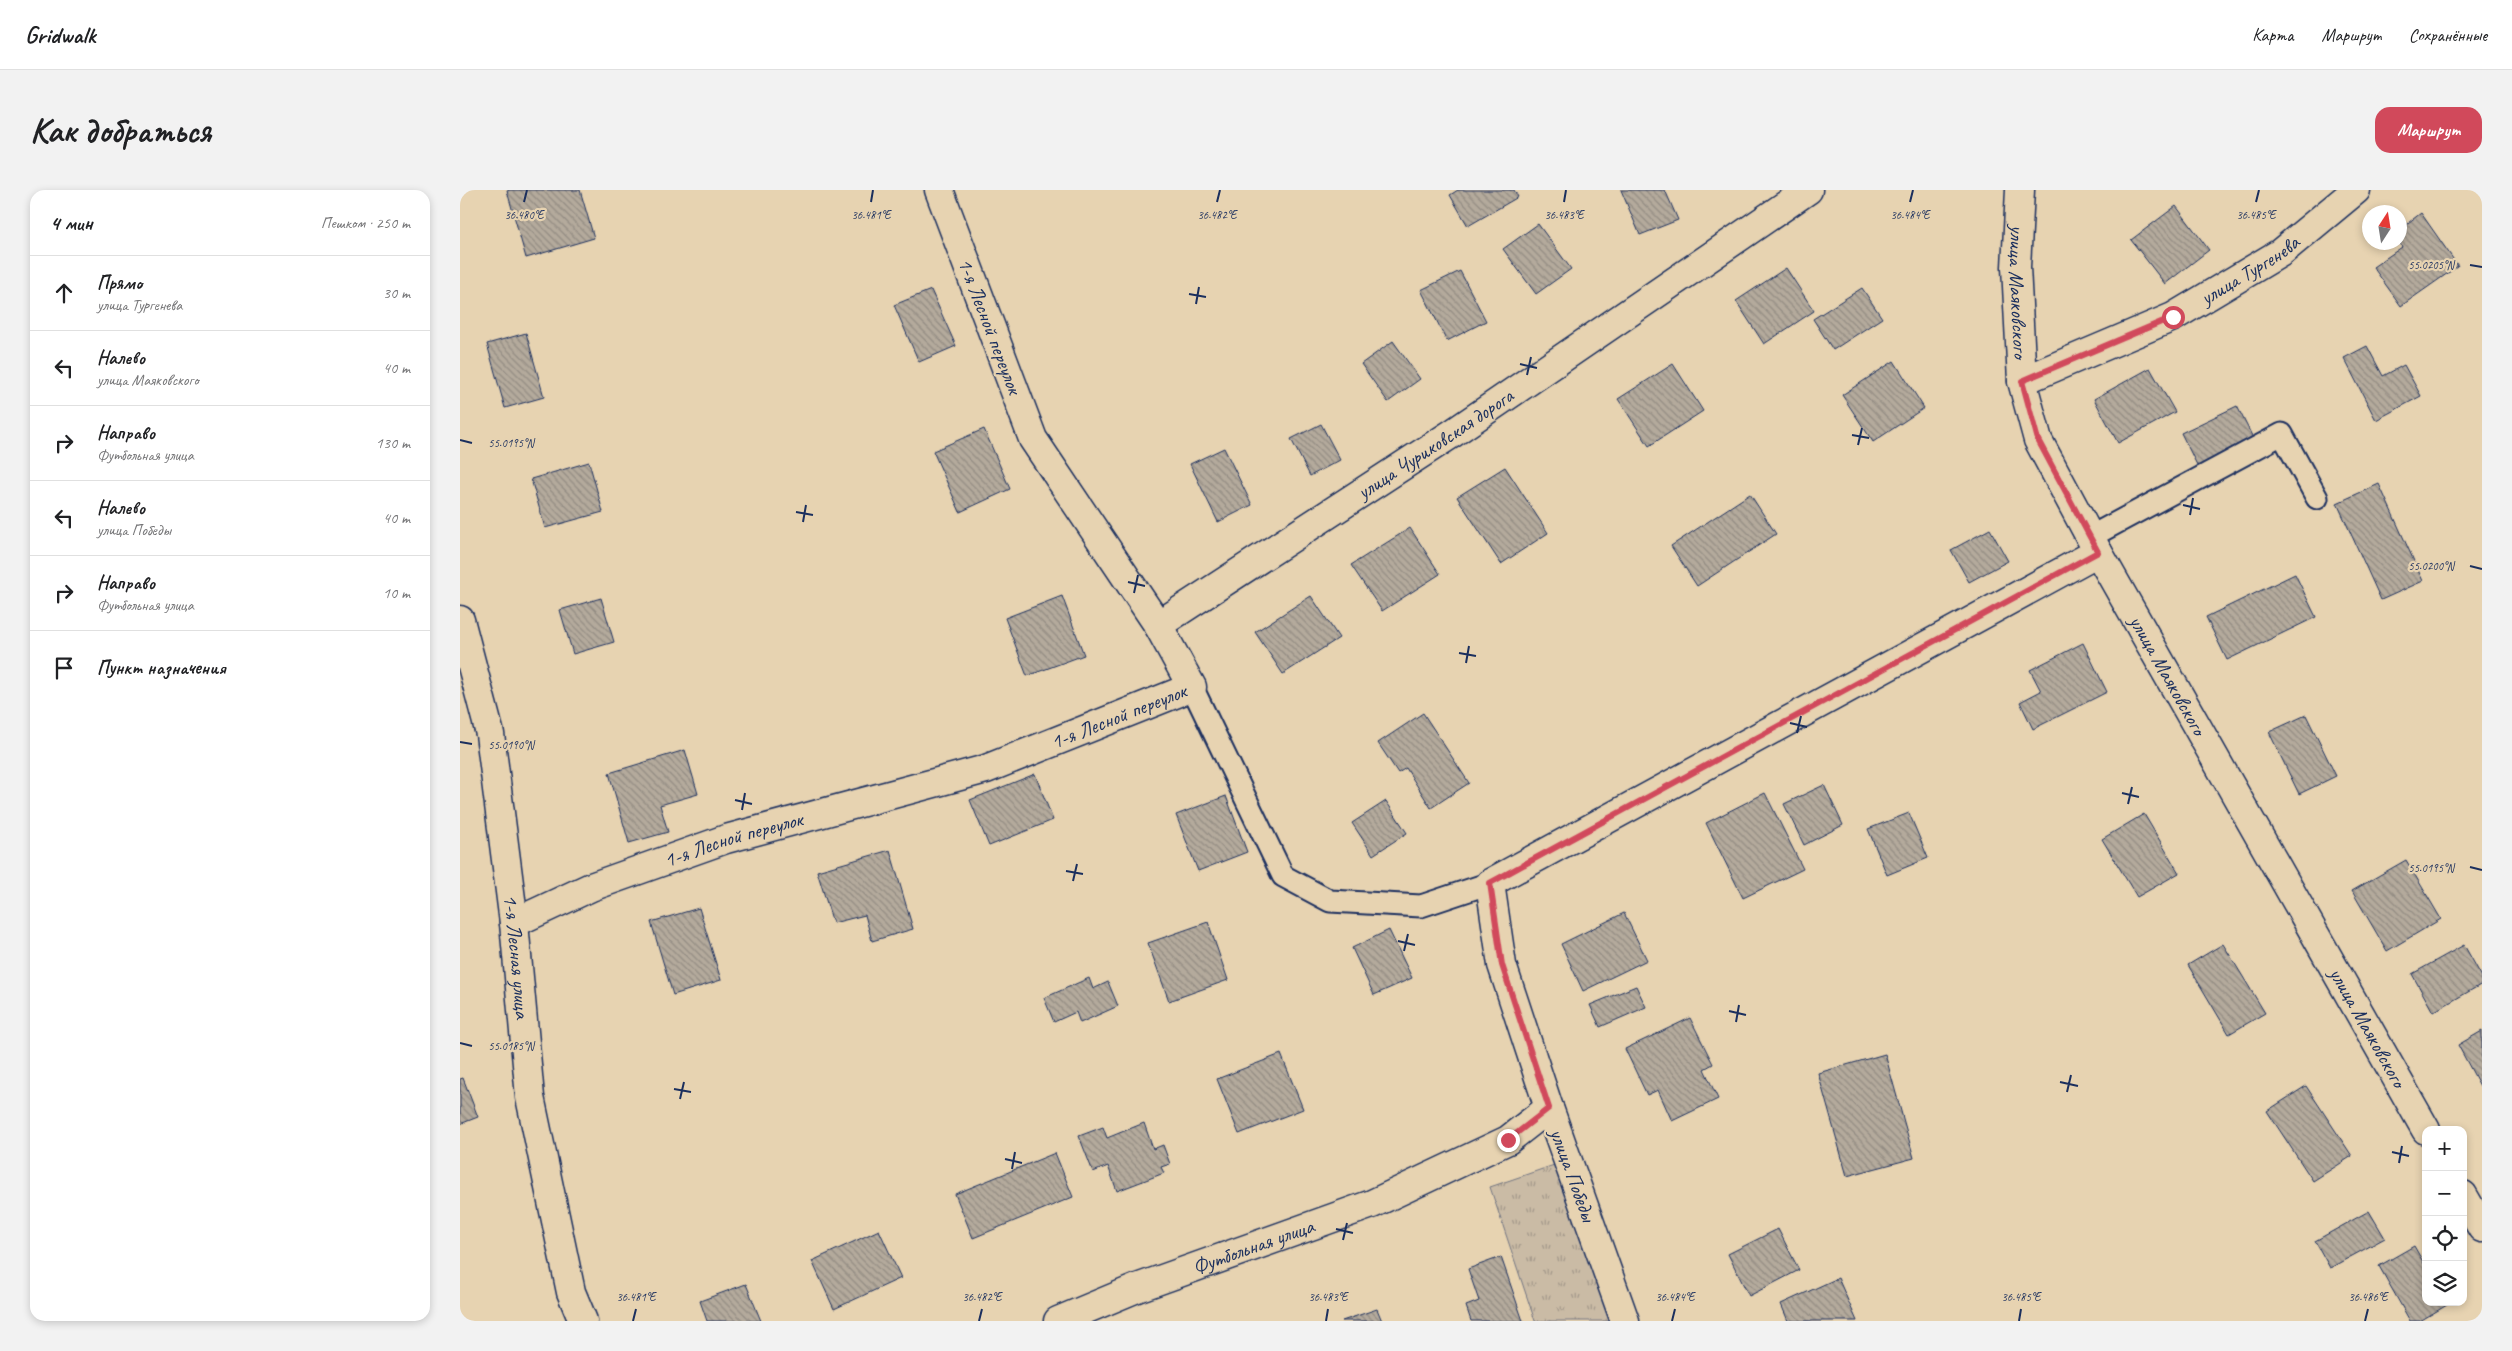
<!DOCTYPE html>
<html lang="ru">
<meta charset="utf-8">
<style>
body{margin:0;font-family:Caveat,sans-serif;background:#f2f2f2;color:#202124}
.controls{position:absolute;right:15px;bottom:15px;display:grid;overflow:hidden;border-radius:10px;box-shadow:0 2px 8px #0003}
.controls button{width:45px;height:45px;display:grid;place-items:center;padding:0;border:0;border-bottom:1px solid #e0e0e0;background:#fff;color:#202124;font:25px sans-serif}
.compass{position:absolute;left:1902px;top:15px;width:45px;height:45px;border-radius:50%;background:#fff;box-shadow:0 2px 8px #0003;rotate:12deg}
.stop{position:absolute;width:15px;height:15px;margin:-11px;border:4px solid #d1495b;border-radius:50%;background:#fff}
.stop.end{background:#d1495b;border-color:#fff;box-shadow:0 1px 5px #0008}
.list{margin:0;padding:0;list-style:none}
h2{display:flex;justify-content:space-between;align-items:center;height:65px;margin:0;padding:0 20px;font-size:21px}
h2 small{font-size:16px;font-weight:400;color:#757577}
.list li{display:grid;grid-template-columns:32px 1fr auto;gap:15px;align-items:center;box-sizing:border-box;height:75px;padding:0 20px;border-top:1px solid #e0e0e0}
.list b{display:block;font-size:19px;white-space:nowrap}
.list p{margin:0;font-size:16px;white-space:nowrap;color:#757577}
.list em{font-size:16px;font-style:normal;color:#757577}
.icon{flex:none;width:28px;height:28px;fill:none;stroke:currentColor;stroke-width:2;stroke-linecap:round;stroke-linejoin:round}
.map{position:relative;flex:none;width:2022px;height:1131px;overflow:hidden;border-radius:15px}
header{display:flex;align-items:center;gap:30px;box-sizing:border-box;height:70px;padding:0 25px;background:#fff;border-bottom:1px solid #e0e0e0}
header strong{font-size:24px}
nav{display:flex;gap:28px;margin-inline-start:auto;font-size:18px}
.intro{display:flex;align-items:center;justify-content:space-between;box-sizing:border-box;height:120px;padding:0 30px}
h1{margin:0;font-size:35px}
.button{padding:12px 22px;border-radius:15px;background:#d1495b;color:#fff;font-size:18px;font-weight:700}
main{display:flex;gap:30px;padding:0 30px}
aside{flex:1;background:#fff;border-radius:15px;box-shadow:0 2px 8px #0003}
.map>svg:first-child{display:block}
.grass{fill:url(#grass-tufts);stroke:#727582}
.building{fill:url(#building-back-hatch);stroke:#1b2f5e}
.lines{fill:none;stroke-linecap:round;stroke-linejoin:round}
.service-casing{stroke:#1b2f5e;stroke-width:25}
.minor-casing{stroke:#1b2f5e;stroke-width:31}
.tertiary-casing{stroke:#1b2f5e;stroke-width:31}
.service{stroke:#e7d3b1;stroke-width:21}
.minor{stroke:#e7d3b1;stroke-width:28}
.tertiary{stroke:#e7d3b1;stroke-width:28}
.route{stroke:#d1495b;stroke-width:6}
.ticks{fill:none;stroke:#1b2f5e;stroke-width:2}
.labels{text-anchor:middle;stroke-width:4.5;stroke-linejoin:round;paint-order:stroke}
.street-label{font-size:21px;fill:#1b2f5e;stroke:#e7d3b1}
.ticks-label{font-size:12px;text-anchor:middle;fill:#1b2f5e;stroke:#e7d3b1;stroke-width:4.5;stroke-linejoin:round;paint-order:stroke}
</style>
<header>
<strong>Gridwalk</strong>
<nav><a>Карта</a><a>Маршрут</a><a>Сохранённые</a></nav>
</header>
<div class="intro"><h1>Как добраться</h1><a class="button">Маршрут</a></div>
<main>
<aside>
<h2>4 мин<small>Пешком · 250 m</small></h2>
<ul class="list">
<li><svg class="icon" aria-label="ahead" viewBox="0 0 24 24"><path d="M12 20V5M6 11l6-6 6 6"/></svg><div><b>Прямо</b><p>улица Тургенева</p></div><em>30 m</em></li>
<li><svg class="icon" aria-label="left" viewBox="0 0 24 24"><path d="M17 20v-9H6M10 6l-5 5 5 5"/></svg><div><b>Налево</b><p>улица Маяковского</p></div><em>40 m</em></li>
<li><svg class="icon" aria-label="right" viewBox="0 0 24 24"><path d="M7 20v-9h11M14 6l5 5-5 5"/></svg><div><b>Направо</b><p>Футбольная улица</p></div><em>130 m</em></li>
<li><svg class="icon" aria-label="left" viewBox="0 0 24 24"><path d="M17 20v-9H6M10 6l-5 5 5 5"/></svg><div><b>Налево</b><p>улица Победы</p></div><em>40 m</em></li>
<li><svg class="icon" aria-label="right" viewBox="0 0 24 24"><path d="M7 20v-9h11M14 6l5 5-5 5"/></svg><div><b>Направо</b><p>Футбольная улица</p></div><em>10 m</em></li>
<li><svg class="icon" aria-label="arrive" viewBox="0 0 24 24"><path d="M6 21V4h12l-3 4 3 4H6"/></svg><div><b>Пункт назначения</b></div></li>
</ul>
</aside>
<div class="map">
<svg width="2022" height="1131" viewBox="0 0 2022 1131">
<defs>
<pattern id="grass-tufts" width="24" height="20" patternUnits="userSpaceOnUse" patternTransform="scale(1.25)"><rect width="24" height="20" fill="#cabba5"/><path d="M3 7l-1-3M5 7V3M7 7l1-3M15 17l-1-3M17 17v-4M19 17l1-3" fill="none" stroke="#a3988a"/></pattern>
<pattern id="building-back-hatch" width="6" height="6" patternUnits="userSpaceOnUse" patternTransform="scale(1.25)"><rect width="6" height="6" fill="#b4aa9c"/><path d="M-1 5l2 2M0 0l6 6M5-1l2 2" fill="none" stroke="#928b82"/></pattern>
</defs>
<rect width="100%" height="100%" fill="#e7d3b1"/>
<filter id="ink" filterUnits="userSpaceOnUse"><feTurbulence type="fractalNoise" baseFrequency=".02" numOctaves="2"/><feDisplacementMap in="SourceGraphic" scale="10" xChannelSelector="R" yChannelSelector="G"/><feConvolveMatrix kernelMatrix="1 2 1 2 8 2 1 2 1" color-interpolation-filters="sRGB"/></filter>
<g filter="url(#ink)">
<polygon class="grass" points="1100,973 1153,1131 1075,1131 1030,997"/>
<g class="building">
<polygon points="50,0 120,0 134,48 66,68 47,1"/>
<polygon points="998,0 1054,0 1058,7 1008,36 990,5"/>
<polygon points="1161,0 1205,0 1218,30 1180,45"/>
<polygon points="1716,16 1749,60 1705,94 1671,50"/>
<polygon points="1961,23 1998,76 1941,116 1913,77 1942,57 1939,52 1940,39"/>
<polygon points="1078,34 1111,79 1076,104 1043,59"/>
<polygon points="1326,78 1354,121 1304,154 1276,111"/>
<polygon points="1000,81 1026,131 987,151 961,100"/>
<polygon points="1402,98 1422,128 1373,160 1353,129"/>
<polygon points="471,100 496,156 459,172 434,115"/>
<polygon points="66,143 84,207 45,218 27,154"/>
<polygon points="933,151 960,189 928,212 901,174"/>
<polygon points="1907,156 1923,186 1944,175 1961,206 1916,230 1884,168"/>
<polygon points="1434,171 1464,218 1413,252 1382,205"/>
<polygon points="1213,174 1243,221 1189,256 1158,209"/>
<polygon points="1690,178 1715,222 1658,253 1634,209"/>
<polygon points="1777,216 1794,250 1738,277 1721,243"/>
<polygon points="861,234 880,270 850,286 831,249"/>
<polygon points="524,239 550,299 500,322 473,261"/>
<polygon points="764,258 792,315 758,332 730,274"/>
<polygon points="129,272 143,322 85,338 71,289"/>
<polygon points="1045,277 1088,343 1041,374 997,307"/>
<polygon points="1919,294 1963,391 1921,410 1877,313"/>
<polygon points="1290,304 1316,344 1237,396 1211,356"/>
<polygon points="950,338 980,384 922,421 891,375"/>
<polygon points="1530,339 1548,371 1509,392 1491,360"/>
<polygon points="1835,384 1856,427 1767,470 1746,427"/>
<polygon points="602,406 624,465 567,486 545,428"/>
<polygon points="851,406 879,448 823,484 795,442"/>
<polygon points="141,408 154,452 113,464 100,420"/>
<polygon points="1623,453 1647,502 1573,539 1560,512 1581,501 1570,480"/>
<polygon points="963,523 1009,593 971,618 946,578 938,583 918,553"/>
<polygon points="1846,525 1876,586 1839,604 1809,542"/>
<polygon points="225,560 238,604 200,615 208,642 169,653 149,583"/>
<polygon points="575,584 593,630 529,656 510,610"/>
<polygon points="1364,595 1383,635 1344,655 1324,614"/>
<polygon points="1305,603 1343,679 1283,708 1246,633"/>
<polygon points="766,606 787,662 738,681 716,625"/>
<polygon points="926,611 947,643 913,665 892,633"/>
<polygon points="1449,623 1468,668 1427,685 1408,639"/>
<polygon points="1684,624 1719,683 1677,707 1642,649"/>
<polygon points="430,660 453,739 412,751 405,725 373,733 357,681"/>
<polygon points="1946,670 1981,729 1927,761 1892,701"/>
<polygon points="239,718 261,790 213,805 191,732"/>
<polygon points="1164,723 1187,770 1123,801 1101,754"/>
<polygon points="748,732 768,790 709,811 688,753"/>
<polygon points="929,740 952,788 914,805 892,758"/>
<polygon points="1763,754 1805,823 1769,844 1728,775"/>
<polygon points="2004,755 2022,787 2022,794 1973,822 1952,784"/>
<polygon points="629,788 633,799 648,792 658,816 620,833 616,822 594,832 584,808"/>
<polygon points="1176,796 1186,817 1140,837 1130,815"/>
<polygon points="1230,828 1253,874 1244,879 1258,909 1212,931 1198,900 1187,905 1165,859"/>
<polygon points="2022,841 2022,895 2020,896 1998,855"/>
<polygon points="821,864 843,919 779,944 757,889"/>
<polygon points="1425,864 1454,968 1387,986 1358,883"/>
<polygon points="3,888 18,927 0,934 0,889"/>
<polygon points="1846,896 1892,966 1853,991 1807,921"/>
<polygon points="684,933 693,959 703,955 710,974 701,977 704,983 657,1001 648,976 633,982 619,946 643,937 647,948"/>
<polygon points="595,963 613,1007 513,1048 495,1004"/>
<polygon points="1909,1021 1925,1048 1870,1078 1855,1051"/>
<polygon points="1318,1039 1339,1080 1289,1106 1268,1064"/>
<polygon points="419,1040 441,1088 374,1119 352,1071"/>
<polygon points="1954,1056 1966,1077 1966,1112 1986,1112 1987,1115 1960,1131 1950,1131 1919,1076"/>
<polygon points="1041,1067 1063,1131 1011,1131 1006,1116 1019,1111 1008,1079"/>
<polygon points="1378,1088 1397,1131 1328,1131 1321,1114"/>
<polygon points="286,1094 301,1131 247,1131 240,1111"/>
<polygon points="917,1119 922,1131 882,1131"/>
</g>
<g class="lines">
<defs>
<g id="service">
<polyline points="1630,347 1822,244 1857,308"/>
<polyline points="732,497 823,686 870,711 961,716 1030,693"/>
</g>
<g id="minor">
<path id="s1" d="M1562,191L1713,127L1820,63L1896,0"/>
<path id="s2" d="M0,430L30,544L54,733L70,907L111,1102L123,1131"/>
<path id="s3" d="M698,435L993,243L1348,0"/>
<path id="s4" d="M54,733L131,697L266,649L526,579L732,497L698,435L573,249L479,0"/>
<path id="s5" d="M598,1131L677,1098L912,1014L1048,950L1089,918"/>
<polyline points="1165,1131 1089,918 1042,775 1030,693 1638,362"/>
</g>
<g id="tertiary">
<path id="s6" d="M1560,0L1556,77L1562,191L1578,250L1638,362L1966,940"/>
<polyline points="2003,1005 2022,1038"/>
</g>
</defs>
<use href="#service" class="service-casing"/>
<use href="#minor" class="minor-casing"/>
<use href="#tertiary" class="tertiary-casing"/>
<use href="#service" class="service"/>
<use href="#minor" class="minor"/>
<use href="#tertiary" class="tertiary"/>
</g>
</g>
<g class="lines" filter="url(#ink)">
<polyline class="route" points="1048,950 1089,918 1042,775 1030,693 1638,362 1578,250 1562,191 1713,127"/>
</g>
<path class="ticks" d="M64,12L67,0M411,12L413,0M757,12L760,0M1104,12L1106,0M1450,12L1453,0M1796,12L1799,0M2010,75L2022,77M729,104L746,107M736,114L739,97M1060,174L1077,178M1067,185L1071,167M1392,245L1409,248M0,250L12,253M1398,255L1402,238M1723,315L1740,319M336,322L353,325M1730,325L1733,308M343,332L346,315M2010,376L2022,379M668,392L685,396M674,403L678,385M999,463L1016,466M1006,473L1009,456M1330,533L1347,537M1337,543L1341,526M0,552L12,554M1662,603L1679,607M275,610L292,614M1668,614L1672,597M282,620L285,603M2010,677L2022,680M606,681L623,684M613,691L617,674M938,751L955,755M944,761L948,744M1269,821L1286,825M1276,832L1279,815M0,853L12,856M1600,892L1618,896M214,899L231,902M1607,902L1611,885M220,909L224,892M1932,962L1949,966M545,969L562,973M1939,973L1942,956M552,979L555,962M876,1039L893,1043M883,1050L887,1033M173,1131L176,1119M519,1131L522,1119M866,1131L868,1119M1212,1131L1215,1119M1559,1131L1561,1119M1905,1131L1908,1119"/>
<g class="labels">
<g class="street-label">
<text dy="7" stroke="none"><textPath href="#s1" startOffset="254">улица Тургенева</textPath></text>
<text dy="7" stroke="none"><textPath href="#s6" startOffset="102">улица Маяковского</textPath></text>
<text transform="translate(530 136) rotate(69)" y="7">1-я Лесной переулок</text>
<text dy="7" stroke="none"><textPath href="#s3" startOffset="331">улица Чуриковская дорога</textPath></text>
<text dy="7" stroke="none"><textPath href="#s6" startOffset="521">улица Маяковского</textPath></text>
<text dy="7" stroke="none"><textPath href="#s4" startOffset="640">1-я Лесной переулок</textPath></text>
<text dy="7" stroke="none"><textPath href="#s4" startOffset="235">1-я Лесной переулок</textPath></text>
<text dy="7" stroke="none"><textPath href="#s2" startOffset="342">1-я Лесная улица</textPath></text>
<text dy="7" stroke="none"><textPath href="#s6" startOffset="926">улица Маяковского</textPath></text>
<text transform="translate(1113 985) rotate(70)" y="7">улица Победы</text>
<text dy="7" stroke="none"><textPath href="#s5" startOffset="209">Футбольная улица</textPath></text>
</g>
</g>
<g class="ticks-label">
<text x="64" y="29">36.480°E</text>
<text x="411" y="29">36.481°E</text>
<text x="757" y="29">36.482°E</text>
<text x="1104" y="29">36.483°E</text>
<text x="1450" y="29">36.484°E</text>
<text x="1796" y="29">36.485°E</text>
<text x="1971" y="79">55.0205°N</text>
<text x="51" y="257">55.0195°N</text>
<text x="1971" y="380">55.0200°N</text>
<text x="51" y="559">55.0190°N</text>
<text x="1971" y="682">55.0195°N</text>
<text x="51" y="860">55.0185°N</text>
<text x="176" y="1111">36.481°E</text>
<text x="522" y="1111">36.482°E</text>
<text x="868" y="1111">36.483°E</text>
<text x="1215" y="1111">36.484°E</text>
<text x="1561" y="1111">36.485°E</text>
<text x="1908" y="1111">36.486°E</text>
</g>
</svg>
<div class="controls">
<button>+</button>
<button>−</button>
<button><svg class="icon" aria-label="locate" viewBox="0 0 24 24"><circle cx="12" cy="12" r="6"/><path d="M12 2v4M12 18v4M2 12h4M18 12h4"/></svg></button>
<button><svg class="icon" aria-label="layers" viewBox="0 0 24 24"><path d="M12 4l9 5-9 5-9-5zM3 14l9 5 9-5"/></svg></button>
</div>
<svg class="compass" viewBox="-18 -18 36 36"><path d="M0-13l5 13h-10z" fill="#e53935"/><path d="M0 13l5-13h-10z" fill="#757577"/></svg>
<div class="stop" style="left:1713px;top:127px"></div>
<div class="stop end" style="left:1048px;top:950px"></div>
</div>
</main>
